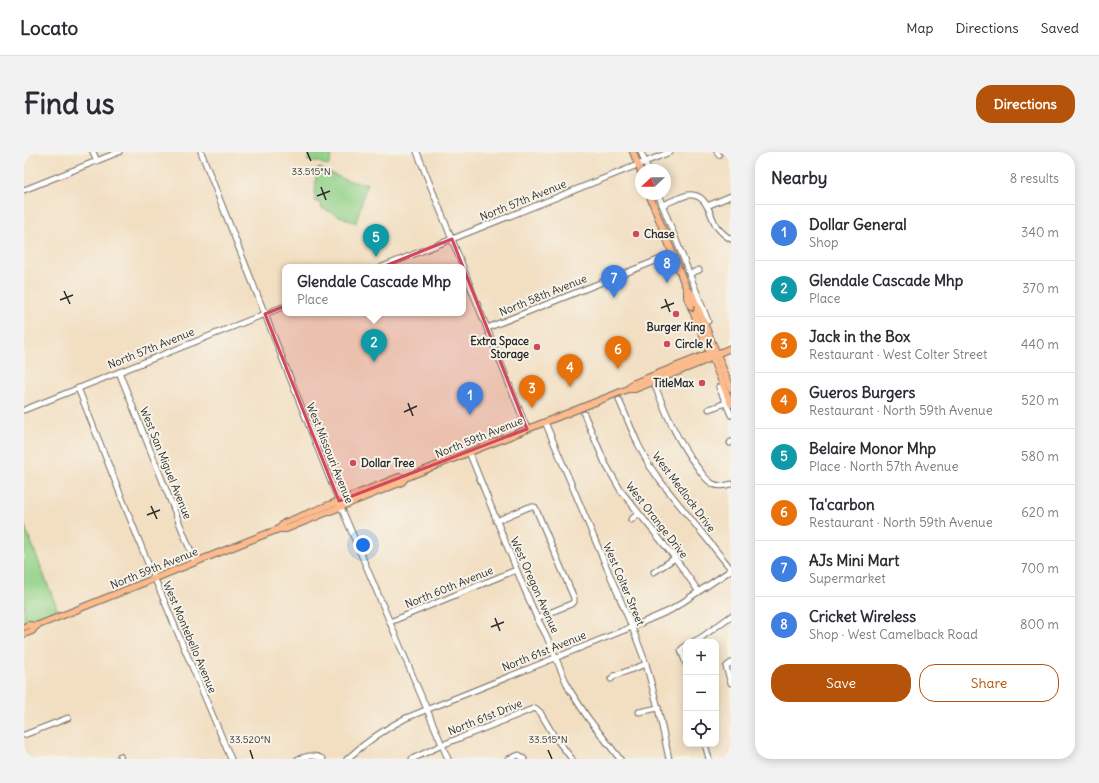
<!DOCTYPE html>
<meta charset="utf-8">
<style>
body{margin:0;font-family:Delius,sans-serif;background:#f2f2f3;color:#2b2b33}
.controls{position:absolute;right:12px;bottom:12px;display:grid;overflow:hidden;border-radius:8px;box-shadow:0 2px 10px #0003}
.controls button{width:36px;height:36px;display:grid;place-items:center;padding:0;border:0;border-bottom:1px solid #e1e1e2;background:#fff;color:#2b2b33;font:20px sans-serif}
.compass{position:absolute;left:611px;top:12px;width:36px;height:36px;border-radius:50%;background:#fff;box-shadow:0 2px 10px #0003;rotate:248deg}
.you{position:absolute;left:339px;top:393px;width:14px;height:14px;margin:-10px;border:3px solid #fff;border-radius:50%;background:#1a73e8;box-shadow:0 0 0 6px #1a73e833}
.badge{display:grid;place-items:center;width:26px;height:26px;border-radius:50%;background:#b45309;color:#fff;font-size:13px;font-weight:700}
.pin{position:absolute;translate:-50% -33px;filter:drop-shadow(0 1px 2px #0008)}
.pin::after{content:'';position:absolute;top:21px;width:14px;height:12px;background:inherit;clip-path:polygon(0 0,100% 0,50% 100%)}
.popup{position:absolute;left:258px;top:112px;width:184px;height:52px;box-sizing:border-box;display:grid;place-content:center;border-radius:8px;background:#fff;filter:drop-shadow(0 1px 3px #0005);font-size:13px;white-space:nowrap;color:#7c7c81}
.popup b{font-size:15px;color:#2b2b33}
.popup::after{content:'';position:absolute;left:50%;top:100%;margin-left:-8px;border:8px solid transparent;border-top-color:#fff}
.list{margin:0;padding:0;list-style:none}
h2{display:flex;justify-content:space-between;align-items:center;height:52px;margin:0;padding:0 16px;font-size:17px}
h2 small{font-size:13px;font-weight:400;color:#7c7c81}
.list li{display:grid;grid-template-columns:26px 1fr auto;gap:12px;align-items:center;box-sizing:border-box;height:56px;padding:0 16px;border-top:1px solid #e1e1e2}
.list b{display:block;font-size:15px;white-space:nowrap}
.list p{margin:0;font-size:13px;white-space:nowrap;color:#7c7c81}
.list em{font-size:13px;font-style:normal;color:#7c7c81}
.actions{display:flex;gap:8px;padding:12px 16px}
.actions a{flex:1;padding:9px 0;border:1px solid #b45309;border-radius:16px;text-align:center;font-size:14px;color:#b45309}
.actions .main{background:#b45309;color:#fff}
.icon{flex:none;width:22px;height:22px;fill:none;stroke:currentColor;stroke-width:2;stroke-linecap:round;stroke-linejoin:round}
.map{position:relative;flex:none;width:707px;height:607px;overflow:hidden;border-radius:16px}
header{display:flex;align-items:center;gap:24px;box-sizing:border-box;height:56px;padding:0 20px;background:#fff;border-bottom:1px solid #e1e1e2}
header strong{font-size:19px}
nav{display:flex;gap:22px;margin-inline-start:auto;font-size:14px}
.intro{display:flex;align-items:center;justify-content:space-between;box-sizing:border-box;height:96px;padding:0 24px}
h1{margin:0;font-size:28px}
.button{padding:10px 18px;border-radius:16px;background:#b45309;color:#fff;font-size:14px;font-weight:700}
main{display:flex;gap:24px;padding:0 24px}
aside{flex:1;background:#fff;border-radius:16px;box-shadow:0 2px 10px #0003}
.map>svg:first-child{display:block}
.park{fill:#92d188;stroke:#5e7e5a}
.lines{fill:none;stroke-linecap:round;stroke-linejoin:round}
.minor-casing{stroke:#716a60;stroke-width:7}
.major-casing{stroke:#716a60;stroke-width:8}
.minor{stroke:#fff;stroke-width:5}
.major{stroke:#fbbb8d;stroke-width:6}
.oneway{stroke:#896c57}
.marked{fill:#d1495b;fill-opacity:0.2;stroke:#d1495b;stroke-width:3;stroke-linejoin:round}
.ticks{fill:none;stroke:#2b2b2b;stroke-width:1.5}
.poi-dot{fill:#d1495b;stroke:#f7f3e8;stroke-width:1.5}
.labels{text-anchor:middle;stroke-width:4;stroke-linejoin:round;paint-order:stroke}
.street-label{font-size:11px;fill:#2b2b2b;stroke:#f7f3e8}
.poi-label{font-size:11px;font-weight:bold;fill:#2b2b2b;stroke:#f7f3e8;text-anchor:start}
.ticks-label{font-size:10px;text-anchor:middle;fill:#2b2b2b;stroke:#f7f3e8;stroke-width:4;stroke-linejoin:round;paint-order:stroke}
</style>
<header>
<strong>Locato</strong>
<nav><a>Map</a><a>Directions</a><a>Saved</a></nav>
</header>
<div class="intro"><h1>Find us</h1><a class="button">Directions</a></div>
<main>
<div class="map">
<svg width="707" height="607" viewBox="0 0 707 607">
<rect width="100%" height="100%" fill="#f7f3e8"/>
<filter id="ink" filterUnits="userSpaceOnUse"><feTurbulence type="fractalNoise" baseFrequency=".025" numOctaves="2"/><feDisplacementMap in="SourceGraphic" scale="8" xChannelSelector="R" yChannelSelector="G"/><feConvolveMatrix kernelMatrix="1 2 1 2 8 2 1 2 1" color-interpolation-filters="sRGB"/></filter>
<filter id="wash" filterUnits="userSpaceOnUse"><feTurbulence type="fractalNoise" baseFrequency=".012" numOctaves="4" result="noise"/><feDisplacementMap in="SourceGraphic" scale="16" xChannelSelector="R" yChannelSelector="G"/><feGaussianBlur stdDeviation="0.9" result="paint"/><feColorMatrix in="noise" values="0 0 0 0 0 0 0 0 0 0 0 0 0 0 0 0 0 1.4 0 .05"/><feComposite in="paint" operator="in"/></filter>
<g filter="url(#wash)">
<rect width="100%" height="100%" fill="#f2dfc2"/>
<g class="park">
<polygon points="285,0 307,0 308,4 304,14 295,10 284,9"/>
<path d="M296,16C311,23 326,32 343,31L332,71L297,56L298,52L291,49L292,18Z"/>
<polygon points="0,372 34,459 0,473"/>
</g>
</g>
<g filter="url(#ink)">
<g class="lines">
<defs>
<g id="minor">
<polyline points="69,0 73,9"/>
<polyline points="177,0 317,355 424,607"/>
<polyline points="393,0 439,115"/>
<polyline points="617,0 624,18"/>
<polyline points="693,0 695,3"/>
<polyline points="0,38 95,0"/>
<polyline points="634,42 684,169"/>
<path d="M638,53C646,50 656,45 664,43C684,41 685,63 693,75C697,80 701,84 707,87"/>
<polyline points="683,54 707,44"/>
<polyline points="358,115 646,0"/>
<polyline points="439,116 503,277"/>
<polyline points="665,122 675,118"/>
<polyline points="463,176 649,102"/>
<polyline points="95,220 171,410"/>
<path d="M631,234C643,263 654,291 674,316C678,322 683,329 689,332C695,335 701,334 707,332"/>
<polyline points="695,235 707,263"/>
<polyline points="54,236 127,419 134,434 207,607"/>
<polyline points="595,248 614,292 625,313 637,330 707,417"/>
<polyline points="685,257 702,251"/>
<polyline points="0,258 261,154"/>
<polyline points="560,262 581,311 597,339 651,406 675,440"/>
<polyline points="521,270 608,475 622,512 634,556 645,607"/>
<polyline points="706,291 707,290"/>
<polyline points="445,300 500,436 513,466 522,483 545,537 564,566 596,607"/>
<polyline points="607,368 614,362"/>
<polyline points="472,369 505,355 511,355 550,446 550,450 547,452 513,466"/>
<polyline points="630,420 651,406"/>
<polyline points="366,470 492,418"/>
<polyline points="669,490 678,485 707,464"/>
<polyline points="662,493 657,498 662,512"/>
<polyline points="707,511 702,515 707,531"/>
<polyline points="587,527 590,524 622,512"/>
<polyline points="615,560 634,556"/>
<polyline points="0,583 44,566"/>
<polyline points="681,592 685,607"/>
<polyline points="96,604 97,607"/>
<path d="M274,607C283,604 290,602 299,607"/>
<path d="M323,607C341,591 360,577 382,566L608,475L647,458L707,418"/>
<polyline points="388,607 418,593 511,556 516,560 530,584 548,607"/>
<polyline points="484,607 495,603 500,607"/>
</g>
<g id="major">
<polyline points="609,0 617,20"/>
<polyline points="625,42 663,138 663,145 707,252"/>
<polyline points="663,138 668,142 707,236"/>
<polyline points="604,237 611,237 683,208 687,204 707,196"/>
<polyline points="255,377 262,377 378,330 381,326"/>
<polyline points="0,475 5,473 12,474 229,387 255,377 260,371 375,325 381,326 604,237 608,232 681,203 687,204"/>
<polyline points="0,482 8,479 12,474"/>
</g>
</defs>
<use href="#minor" class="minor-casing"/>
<use href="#major" class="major-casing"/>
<use href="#minor" class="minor"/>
<use href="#major" class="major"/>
</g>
<defs><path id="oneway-chevron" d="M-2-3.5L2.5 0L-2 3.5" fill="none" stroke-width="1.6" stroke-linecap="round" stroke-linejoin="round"/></defs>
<use class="oneway" href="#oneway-chevron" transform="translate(668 157) rotate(68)"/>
</g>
<path class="marked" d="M428,87L503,277L315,349L241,162Z"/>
<path class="ticks" d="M283,0L287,9M297,35L302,48M293,44L306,39M40,139L46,152M641,147L646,160M36,148L49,143M637,156L650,151M384,251L389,264M380,260L393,254M127,354L133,367M123,363L136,358M471,466L476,479M467,475L480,470M226,598L229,607M524,598L528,607"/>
<g class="poi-dot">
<circle cx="612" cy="82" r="4"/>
<circle cx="652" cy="162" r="4"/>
<circle cx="643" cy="192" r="4"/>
<circle cx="513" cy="195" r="4"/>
<circle cx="678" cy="231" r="4"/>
<circle cx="329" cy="311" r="4"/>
</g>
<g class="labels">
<g class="street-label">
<text transform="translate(499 48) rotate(-22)" y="4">North 57th Avenue</text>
<text transform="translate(519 143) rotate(-22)" y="4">North 58th Avenue</text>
<text transform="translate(127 196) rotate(-22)" y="4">North 57th Avenue</text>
<text transform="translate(455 285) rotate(-22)" y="4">North 59th Avenue</text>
<text transform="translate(306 301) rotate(68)" y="4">West Missouri Avenue</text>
<text transform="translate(142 311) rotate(68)" y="4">West San Miguel Avenue</text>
<text transform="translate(660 340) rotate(53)" y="4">West Medlock Drive</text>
<text transform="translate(633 368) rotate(52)" y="4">West Orange Drive</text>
<text transform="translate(130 416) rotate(-22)" y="4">North 59th Avenue</text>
<text transform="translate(600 432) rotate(67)" y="4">West Colter Street</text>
<text transform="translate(511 433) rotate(66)" y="4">West Oregon Avenue</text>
<text transform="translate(425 435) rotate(-22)" y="4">North 60th Avenue</text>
<text transform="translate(166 485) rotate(67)" y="4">West Montebello Avenue</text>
<text transform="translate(520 499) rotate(-22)" y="4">North 61st Avenue</text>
<text transform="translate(461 565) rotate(-22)" y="4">North 61st Drive</text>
</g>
<g class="poi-label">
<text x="620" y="86">Chase</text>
<text x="652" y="179" text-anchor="middle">Burger King</text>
<text x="505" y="193" text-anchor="end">Extra Space<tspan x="505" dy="13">Storage</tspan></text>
<text x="651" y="196">Circle K</text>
<text x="670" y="235" text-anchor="end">TitleMax</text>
<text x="337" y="315">Dollar Tree</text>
</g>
</g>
<g class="ticks-label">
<text x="287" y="23">33.515°N</text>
<text x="226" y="591">33.520°N</text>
<text x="524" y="591">33.515°N</text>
</g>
</svg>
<div class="controls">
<button>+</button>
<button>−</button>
<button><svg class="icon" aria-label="locate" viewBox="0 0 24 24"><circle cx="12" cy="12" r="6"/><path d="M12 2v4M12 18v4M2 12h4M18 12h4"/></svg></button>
</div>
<svg class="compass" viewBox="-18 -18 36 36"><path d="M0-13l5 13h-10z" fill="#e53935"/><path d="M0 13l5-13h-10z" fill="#7c7c81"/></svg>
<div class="you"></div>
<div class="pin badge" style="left:446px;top:263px;background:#3f7fe0">1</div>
<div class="pin badge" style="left:350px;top:210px;background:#0f9aa8">2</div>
<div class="popup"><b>Glendale Cascade Mhp</b>Place</div>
<div class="pin badge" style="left:508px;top:256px;background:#e8710a">3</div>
<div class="pin badge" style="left:546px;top:235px;background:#e8710a">4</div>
<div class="pin badge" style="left:352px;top:105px;background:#0f9aa8">5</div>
<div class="pin badge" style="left:594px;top:217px;background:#e8710a">6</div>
<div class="pin badge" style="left:590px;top:146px;background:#3f7fe0">7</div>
<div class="pin badge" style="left:643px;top:131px;background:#3f7fe0">8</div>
</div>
<aside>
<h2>Nearby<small>8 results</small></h2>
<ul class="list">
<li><span class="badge" style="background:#3f7fe0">1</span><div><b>Dollar General</b><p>Shop</p></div><em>340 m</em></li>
<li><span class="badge" style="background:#0f9aa8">2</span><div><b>Glendale Cascade Mhp</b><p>Place</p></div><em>370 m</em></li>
<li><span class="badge" style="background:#e8710a">3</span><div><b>Jack in the Box</b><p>Restaurant · West Colter Street</p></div><em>440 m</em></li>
<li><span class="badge" style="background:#e8710a">4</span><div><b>Gueros Burgers</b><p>Restaurant · North 59th Avenue</p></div><em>520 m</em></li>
<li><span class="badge" style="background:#0f9aa8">5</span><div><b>Belaire Monor Mhp</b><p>Place · North 57th Avenue</p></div><em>580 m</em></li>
<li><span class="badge" style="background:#e8710a">6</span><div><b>Ta'carbon</b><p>Restaurant · North 59th Avenue</p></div><em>620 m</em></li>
<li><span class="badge" style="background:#3f7fe0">7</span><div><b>AJs Mini Mart</b><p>Supermarket</p></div><em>700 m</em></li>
<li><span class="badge" style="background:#3f7fe0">8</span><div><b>Cricket Wireless</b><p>Shop · West Camelback Road</p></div><em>800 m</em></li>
</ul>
<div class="actions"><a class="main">Save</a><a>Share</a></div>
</aside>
</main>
